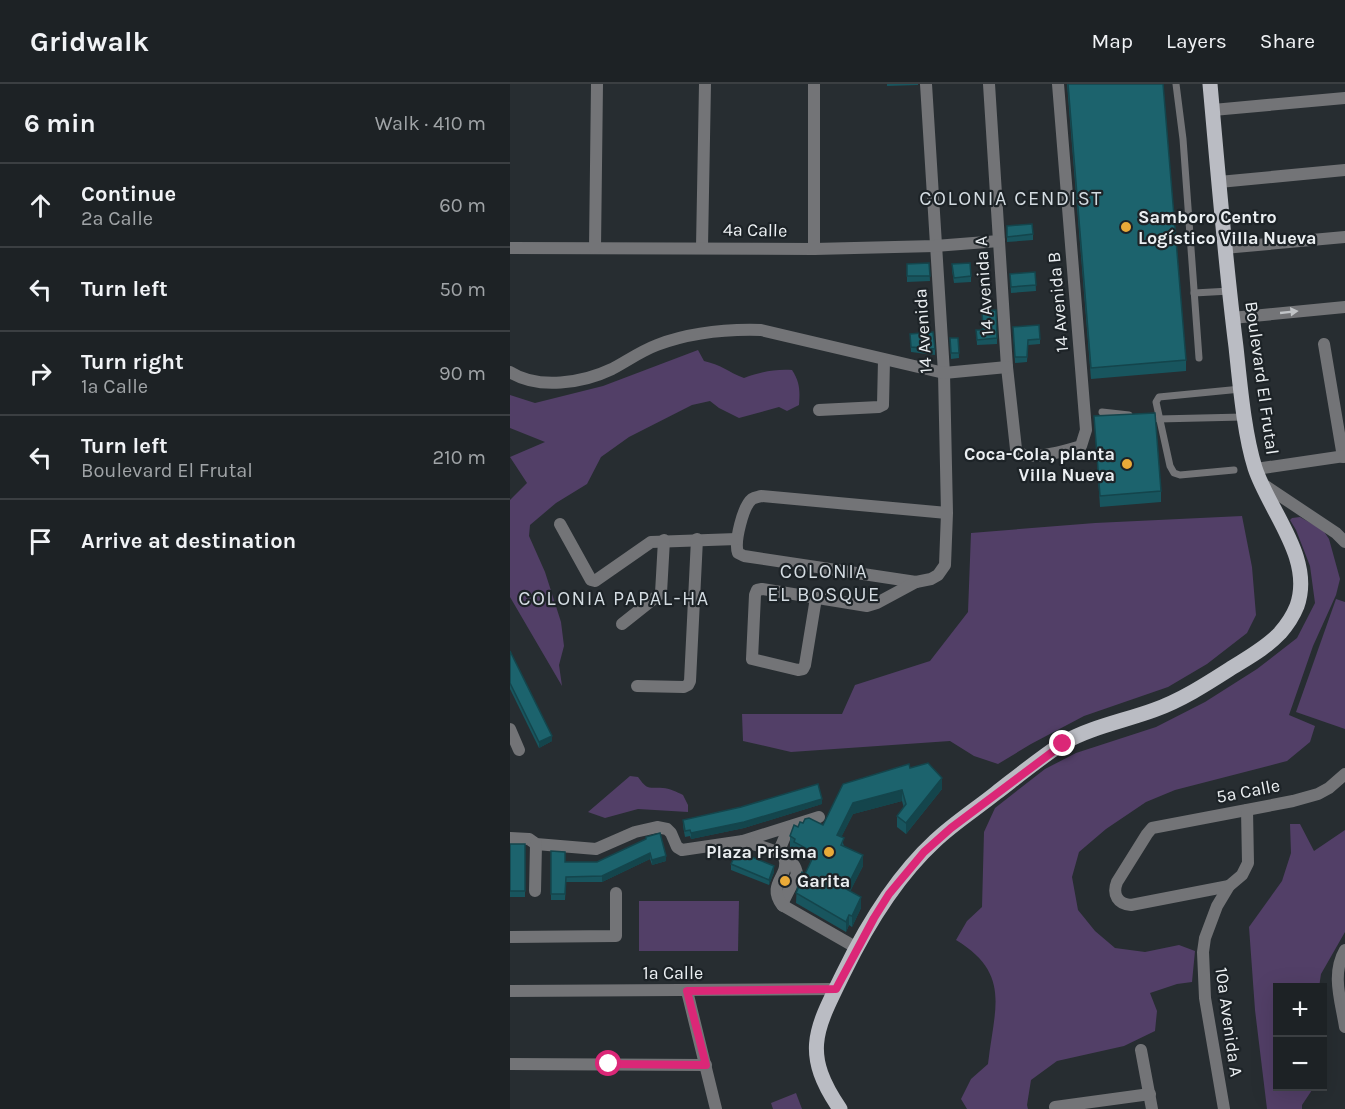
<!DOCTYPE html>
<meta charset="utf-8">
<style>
body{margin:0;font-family:Karla,sans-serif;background:#2a2f32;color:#f1f3f6}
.controls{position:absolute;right:18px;bottom:18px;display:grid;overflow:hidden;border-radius:0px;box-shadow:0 6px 24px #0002}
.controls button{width:54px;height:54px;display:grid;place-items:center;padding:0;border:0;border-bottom:2px solid #3b3f42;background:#1d2225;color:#f1f3f6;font:30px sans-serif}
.stop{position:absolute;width:18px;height:18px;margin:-14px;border:4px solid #db2777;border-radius:50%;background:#fff}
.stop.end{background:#db2777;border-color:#fff;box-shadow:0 2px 6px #0008}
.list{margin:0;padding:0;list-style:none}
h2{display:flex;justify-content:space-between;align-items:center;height:78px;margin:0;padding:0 24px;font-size:26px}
h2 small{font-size:20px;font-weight:400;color:#a0a4a7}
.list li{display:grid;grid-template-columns:39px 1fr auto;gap:18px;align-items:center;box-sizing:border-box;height:84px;padding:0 24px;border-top:2px solid #3b3f42}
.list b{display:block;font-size:22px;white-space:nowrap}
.list p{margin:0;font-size:20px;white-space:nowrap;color:#a0a4a7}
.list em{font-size:20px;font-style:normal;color:#a0a4a7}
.icon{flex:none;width:33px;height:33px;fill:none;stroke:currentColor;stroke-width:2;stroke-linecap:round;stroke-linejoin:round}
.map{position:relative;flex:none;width:835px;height:1025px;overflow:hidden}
header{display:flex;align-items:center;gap:36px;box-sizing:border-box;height:84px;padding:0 30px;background:#1d2225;border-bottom:2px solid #3b3f42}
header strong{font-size:28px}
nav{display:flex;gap:33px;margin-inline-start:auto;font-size:21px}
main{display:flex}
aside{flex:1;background:#1d2225}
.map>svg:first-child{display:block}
.green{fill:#523f67}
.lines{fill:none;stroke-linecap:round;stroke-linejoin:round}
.service{stroke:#737477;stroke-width:7}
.minor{stroke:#737477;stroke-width:12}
.primary{stroke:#babcc3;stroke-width:15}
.wall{fill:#18555e}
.shaded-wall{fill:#14454c}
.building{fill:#1c636d;stroke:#14454c;stroke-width:1.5}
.oneway{fill:#c1c4c7}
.route{stroke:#db2777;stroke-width:8}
.poi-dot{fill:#eaaa38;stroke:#1d2327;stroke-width:2}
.labels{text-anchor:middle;stroke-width:4.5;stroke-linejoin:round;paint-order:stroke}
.poi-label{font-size:18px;font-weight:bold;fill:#ebeff2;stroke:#1d2327;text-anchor:start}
.street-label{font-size:18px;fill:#ebeff2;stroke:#1d2327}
.neighbourhood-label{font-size:20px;letter-spacing:1.5px;fill:#d4dce2;stroke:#1d2327}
</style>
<header>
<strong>Gridwalk</strong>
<nav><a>Map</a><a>Layers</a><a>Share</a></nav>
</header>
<main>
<aside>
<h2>6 min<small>Walk · 410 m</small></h2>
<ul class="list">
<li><svg class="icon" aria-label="ahead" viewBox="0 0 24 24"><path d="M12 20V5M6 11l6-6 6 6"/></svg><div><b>Continue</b><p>2a Calle</p></div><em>60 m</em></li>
<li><svg class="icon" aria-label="left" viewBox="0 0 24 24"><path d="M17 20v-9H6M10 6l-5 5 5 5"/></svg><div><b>Turn left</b></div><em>50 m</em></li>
<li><svg class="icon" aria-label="right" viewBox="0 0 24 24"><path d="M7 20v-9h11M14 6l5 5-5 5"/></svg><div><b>Turn right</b><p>1a Calle</p></div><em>90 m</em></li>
<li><svg class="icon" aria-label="left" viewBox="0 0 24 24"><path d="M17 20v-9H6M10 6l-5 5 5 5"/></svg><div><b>Turn left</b><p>Boulevard El Frutal</p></div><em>210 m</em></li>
<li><svg class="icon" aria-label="arrive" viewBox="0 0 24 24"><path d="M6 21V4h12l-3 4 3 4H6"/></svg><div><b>Arrive at destination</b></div></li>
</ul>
</aside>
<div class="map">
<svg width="835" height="1025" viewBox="0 0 835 1025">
<rect width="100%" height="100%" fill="#272d31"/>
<g class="green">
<path d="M188,266L194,277C212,281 218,288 234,294C251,288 264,285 282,286C290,298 290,307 289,321L277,327L269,323L229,334L209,324L200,317L182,321L119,353L91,373L77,400L46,419L20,441L19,452L35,488L51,538L54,562L49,581L52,602L0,513V416L17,399L0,373L35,358L0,344V311L25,319L93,302Z"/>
<polygon points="732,432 742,483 746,531 737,549 697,580 658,603 574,632 521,660 488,680 464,672 440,657 281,668 233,657 232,630 332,630 345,601 420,577 458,528 461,449 585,439"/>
<path d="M790,433L813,446L819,455L830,495L826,511L803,562L779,631L805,642L800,658L777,677L665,706L636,718L596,745L569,768L562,793L568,826L585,847L605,864L635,868L669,861L685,867L682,898L667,900L640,909L647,927L645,947L614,962L547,977L521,996L517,1021L518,1025H457L451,1015L461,995L478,980C484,925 502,890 446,856L457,837L472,823L474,748L485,724L535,685L566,669L646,643L695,618L747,585L787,554L805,519L800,482L786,446L780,436L782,434Z"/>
<polygon points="826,515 835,518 835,645 786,628"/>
<path d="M120,692L128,693C138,707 138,703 153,704C159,704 167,708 173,711L178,721V728L128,725L95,734L78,728Z"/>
<polygon points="780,740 790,740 804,767 835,746 835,848 811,890 809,903 768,904 768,1002 804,1003 792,1021 792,1025 757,1025 745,926 739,843 772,797 781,769"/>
<polygon points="129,817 229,817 228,867 129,867"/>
<polygon points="286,1009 292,1025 263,1025 261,1019"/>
</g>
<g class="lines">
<g class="service">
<polyline points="666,0 673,55 689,274"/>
<polyline points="684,209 720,207"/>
<polyline points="592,328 619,331"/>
<polyline points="648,335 733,333"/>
<polyline points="724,386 670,391 664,389 660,382 646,318 649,313 731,305"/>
</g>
<g class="minor">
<path d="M416,0L434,289L437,429L435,481L428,491L421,495L406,498L234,472L228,469C224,458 233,422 242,415C245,413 248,413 251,412L437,429"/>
<path d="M479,0L497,283L506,365C515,380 557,366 571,362L576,346L548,0"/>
<polyline points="703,26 835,14"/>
<polyline points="709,98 835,86"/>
<polyline points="192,163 195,0"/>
<polyline points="0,164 304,165 425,162 489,157"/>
<polyline points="85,164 87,0"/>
<polyline points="714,164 835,153"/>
<polyline points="304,165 304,0"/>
<polyline points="722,234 835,223"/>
<polyline points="814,260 833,373"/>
<path d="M0,288C28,306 73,299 102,285C117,277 131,267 147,261C179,249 217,245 251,246L434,289L497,283"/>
<polyline points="309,326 369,323 373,321 374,276"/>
<polyline points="746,385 835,372"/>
<polyline points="751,399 826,449 835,458"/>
<polyline points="50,440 81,496 85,497 141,458 227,455"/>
<polyline points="306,514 295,581 293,585 288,586 242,575 245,511 247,506 252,505 357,522 367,519 406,498"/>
<polyline points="112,540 151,509 154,456"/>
<polyline points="127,602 174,603 178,601 180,597 187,455"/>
<polyline points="0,645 9,666"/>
<polyline points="0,754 19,755 26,760 86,765 125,748 147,743 157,745 161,749 167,763 172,766 233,757 309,733"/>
<path d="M233,757C250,763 285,768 287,790L274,816L273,822"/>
<polyline points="268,769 279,743"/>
<path d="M274,773C281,792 256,799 272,821L347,864"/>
<path d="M719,802L621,821C608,820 602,811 607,798L637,750L642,744L783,717L808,710L819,704L835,690"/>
<polyline points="25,807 26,760"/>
<polyline points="0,853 106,852 106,809"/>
<path d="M835,866C821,890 831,917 835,943"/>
<polyline points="0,907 326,905"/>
<polyline points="177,907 206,1025"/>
<polyline points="631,966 642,1025"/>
<polyline points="0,980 196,981"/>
<polyline points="545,1023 640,1010"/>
<polyline points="714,1025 695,914 693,868 695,854 707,822 719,802 732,791 738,779 737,726"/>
</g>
<path class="primary" d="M330,1025C291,968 306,945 334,888C357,841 386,793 425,757C444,739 466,725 486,709C508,692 530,674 553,659C581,643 614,637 644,626C672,616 698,599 723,583C739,573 757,563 770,549C777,541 783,532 787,522C804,474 759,427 745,384C734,349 730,300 726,263C715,176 708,88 700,0"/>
</g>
<g class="wall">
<polygon points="377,0 408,0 408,1 377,2"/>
<polygon points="557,0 653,0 676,276 676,287 581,295"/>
<polygon points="497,142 523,150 523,156 497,158"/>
<polygon points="419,179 420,197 397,198 397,180"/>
<polygon points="442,186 461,192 461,198 444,199"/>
<polygon points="525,188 526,207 501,209 500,190"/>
<polygon points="503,243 530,255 530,260 518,261 517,278 505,279"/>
<polygon points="466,246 487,254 487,260 467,261"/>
<polygon points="400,250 425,265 425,271 401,268"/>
<polygon points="440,254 448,254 449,274 441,275"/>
<polygon points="584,332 651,407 651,418 590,423"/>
<polygon points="0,567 42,657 29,664 0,605"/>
<polygon points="400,684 432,705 396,750 387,743 387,732 394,724 392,717 343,730 331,753 334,762 353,782 340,807 351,824 342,843 339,841 336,848 286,819 287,798 295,790 301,777 284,769 284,765 280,763 280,752 293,739 313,741"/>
<polygon points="312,720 234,744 181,755 180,752 175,753 173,742 173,736"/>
<polygon points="136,755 156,777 142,781 140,775 92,798 56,798 55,816 41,816 41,767 55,778 87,778"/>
<rect x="0" y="760" width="15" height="53"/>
<polygon points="221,780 264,788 259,801 221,786"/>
</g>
<g class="shaded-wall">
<polygon points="42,652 42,657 29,664 29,658"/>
<polygon points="432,694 432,705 396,750 396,739"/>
<polygon points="392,706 392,717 343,730 327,762 327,751 343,719"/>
<polygon points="312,715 312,720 234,744 181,755 181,749"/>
<polygon points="140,769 140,775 92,798 92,792"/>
<polygon points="353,771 353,782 336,816 336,805"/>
<polygon points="156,772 156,777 142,781 142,776"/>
<polygon points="264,782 264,788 259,801 259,796"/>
<polygon points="351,813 351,824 342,843 342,832"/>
<polygon points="339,831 339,841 336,848 336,838"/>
</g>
<g class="building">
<polygon points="558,0 653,0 676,276 581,284"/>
<polygon points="522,140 523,150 497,153 497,142"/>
<polygon points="419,179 420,192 397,192 397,180"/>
<polygon points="460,179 461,192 444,194 442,180"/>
<polygon points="525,188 526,201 501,203 500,190"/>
<polygon points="486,226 487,254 467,256 466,246 473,246 472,227"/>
<polygon points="529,241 530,255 518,256 517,273 505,273 503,243"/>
<polygon points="423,248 425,265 401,263 400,250"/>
<polygon points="440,254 448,254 449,269 441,269"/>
<polygon points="645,329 651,407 590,412 584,332"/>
<polygon points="0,567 42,652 29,658 0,599"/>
<polygon points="418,679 432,694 396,739 387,732 396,720 392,706 343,719 327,751 334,754 331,761 353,771 336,805 351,813 342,832 339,831 336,838 286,809 290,800 287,798 292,788 295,790 305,769 284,758 285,755 280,752 284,741 288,743 290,738 293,739 295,735 299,734 313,741 333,700 399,680 400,684"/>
<polygon points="308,700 312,715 234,738 181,749 180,746 175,747 173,736 231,723"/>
<polygon points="150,749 156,772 142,776 140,769 92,792 56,793 55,810 41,810 41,767 55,768 55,778 87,778 136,755 136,753"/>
<rect x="0" y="760" width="15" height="47"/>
<polygon points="227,767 264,782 259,796 221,780"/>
</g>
<defs><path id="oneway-solid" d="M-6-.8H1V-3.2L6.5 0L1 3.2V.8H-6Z" transform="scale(1.5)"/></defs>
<use class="oneway" href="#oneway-solid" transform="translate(779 228) rotate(-6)"/>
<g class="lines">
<polyline class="route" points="99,980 196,981 177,907 326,905 364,834 379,810 414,768 441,744 553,660"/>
</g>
<g class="poi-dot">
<circle cx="616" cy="143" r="6"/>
<circle cx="617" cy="380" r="6"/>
<circle cx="319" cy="768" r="6"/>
<circle cx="275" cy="797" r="6"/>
</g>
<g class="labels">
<g class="poi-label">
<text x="628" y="139">Samboro Centro<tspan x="628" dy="21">Logístico Villa Nueva</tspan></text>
<text x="605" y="376" text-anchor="end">Coca-Cola, planta<tspan x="605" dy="21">Villa Nueva</tspan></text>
<text x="307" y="774" text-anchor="end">Plaza Prisma</text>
<text x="287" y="803">Garita</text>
</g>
<g class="street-label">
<text transform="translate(245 146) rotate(1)" y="6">4a Calle</text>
<text transform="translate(474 202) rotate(-94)" y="6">14 Avenida A</text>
<text transform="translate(548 218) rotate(-95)" y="6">14 Avenida B</text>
<text transform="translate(413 247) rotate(-94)" y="6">14 Avenida</text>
<text transform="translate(752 294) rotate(82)" y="6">Boulevard El Frutal</text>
<text transform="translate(738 707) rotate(-11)" y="6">5a Calle</text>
<text x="163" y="895">1a Calle</text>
<text transform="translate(719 938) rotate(82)" y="6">10a Avenida A</text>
</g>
<g class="neighbourhood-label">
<text x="501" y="121">COLONIA CENDIST</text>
<text x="314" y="494">COLONIA<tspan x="314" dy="23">EL BOSQUE</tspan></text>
<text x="104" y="521">COLONIA PAPAL-HA</text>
</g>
</g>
</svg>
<div class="controls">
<button>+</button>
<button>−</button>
</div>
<div class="stop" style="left:99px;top:980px"></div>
<div class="stop end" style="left:553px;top:660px"></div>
</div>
</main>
